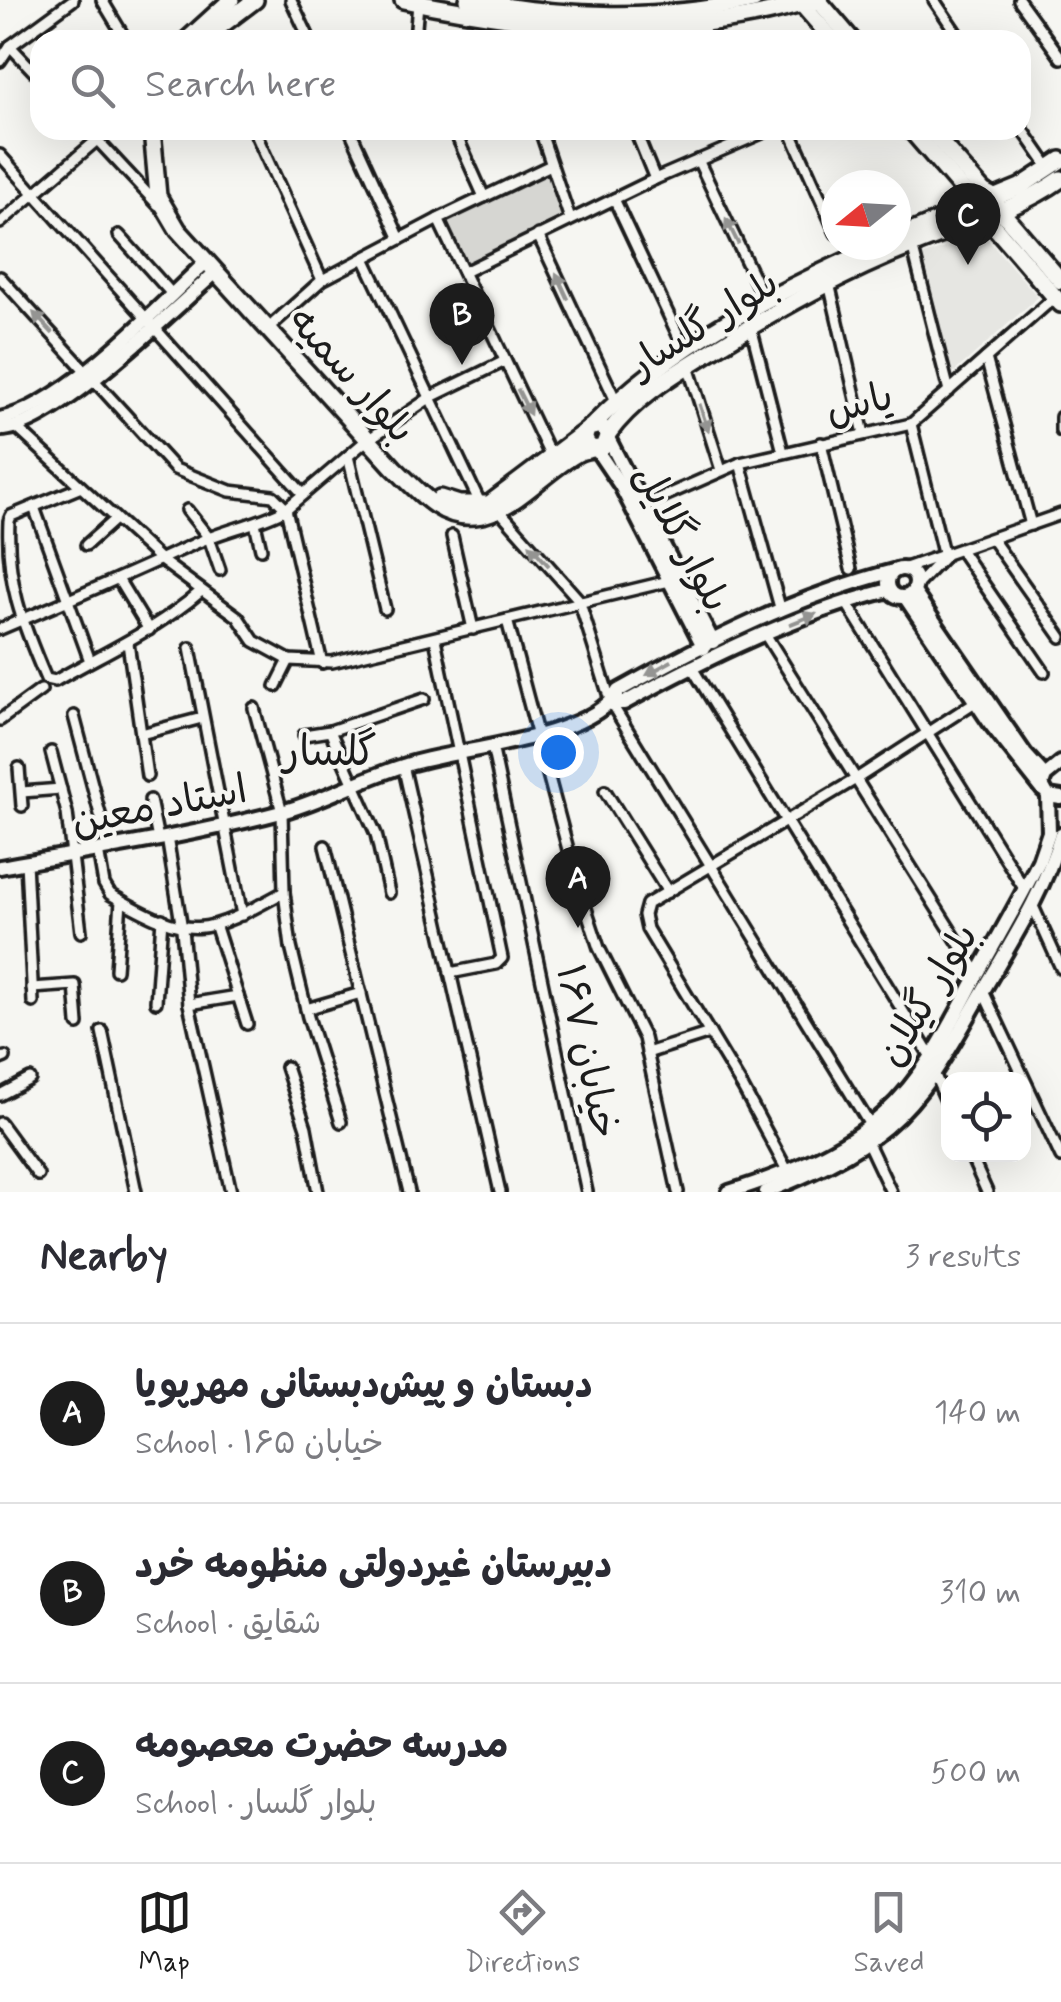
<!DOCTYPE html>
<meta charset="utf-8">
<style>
body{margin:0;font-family:Mynerve,"Playpen Sans Arabic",sans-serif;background:#f7f7f7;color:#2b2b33}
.controls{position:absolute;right:30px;bottom:30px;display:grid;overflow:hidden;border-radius:20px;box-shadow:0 10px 40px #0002}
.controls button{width:90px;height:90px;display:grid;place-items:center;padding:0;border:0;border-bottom:2px solid #e1e1e2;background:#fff;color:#2b2b33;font:50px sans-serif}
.compass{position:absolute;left:821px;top:170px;width:90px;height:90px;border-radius:50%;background:#fff;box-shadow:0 10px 40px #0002;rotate:252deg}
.you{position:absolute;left:558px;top:752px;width:35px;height:35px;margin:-25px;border:8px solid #fff;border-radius:50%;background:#1a73e8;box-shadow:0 0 0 15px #1a73e833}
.badge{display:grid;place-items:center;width:65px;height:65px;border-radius:50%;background:#1c1c1c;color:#fff;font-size:32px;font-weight:700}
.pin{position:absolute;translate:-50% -82px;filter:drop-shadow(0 2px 5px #0008)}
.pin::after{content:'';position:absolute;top:52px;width:35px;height:30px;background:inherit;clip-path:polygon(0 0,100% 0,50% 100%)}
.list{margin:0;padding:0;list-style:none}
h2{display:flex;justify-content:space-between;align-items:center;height:130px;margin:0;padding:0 40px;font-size:42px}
h2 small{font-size:32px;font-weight:400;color:#7c7c81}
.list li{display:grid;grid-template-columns:65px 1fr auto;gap:30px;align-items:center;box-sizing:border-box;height:180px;padding:0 40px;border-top:2px solid #e1e1e2}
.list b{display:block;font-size:38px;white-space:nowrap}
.list p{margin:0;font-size:32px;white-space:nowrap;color:#7c7c81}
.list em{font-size:32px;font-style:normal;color:#7c7c81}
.icon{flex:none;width:55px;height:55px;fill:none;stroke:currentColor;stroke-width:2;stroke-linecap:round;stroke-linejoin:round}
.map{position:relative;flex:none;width:1061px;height:1192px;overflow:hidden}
.search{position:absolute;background:#fff;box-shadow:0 10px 40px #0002;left:30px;right:30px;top:30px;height:110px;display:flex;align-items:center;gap:25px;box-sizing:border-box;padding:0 35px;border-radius:30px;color:#7c7c81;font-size:38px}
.sheet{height:670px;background:#fff}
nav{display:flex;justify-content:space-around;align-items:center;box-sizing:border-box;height:140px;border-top:2px solid #e1e1e2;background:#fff;font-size:28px;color:#7c7c81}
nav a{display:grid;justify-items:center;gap:5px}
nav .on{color:#1c1c1c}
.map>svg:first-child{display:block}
.built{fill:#e6e6e2}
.green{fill:#d6d6d2;stroke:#797977;stroke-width:2.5}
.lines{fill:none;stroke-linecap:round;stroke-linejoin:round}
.minor-casing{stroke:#1c1c1c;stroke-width:16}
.secondary-casing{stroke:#1c1c1c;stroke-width:20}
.primary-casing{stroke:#1c1c1c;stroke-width:22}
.minor{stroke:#f6f6f2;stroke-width:9}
.secondary{stroke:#f6f6f2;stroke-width:12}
.primary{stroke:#f6f6f2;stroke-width:15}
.oneway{fill:#949492}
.labels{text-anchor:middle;stroke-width:8;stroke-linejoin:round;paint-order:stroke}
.street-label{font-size:40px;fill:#1c1c1c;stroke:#f6f6f2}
.neighbourhood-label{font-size:42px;fill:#1c1c1c;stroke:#f6f6f2}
</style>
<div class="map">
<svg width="1061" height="1192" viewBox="0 0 1061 1192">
<rect width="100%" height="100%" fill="#f6f6f2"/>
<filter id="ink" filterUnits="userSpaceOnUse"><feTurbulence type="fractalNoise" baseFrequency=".01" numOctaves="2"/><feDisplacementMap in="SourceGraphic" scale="20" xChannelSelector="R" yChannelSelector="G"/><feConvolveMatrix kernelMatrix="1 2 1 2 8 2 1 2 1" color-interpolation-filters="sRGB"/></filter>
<g filter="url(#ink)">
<polygon class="built" points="984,235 1038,297 951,375 923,255"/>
<polygon class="green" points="548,173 563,216 467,267 444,222"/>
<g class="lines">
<defs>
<g id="minor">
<polyline points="102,0 126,40"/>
<polyline points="291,0 310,40"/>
<polyline points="934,0 961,40"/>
<polyline points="1019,0 1061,58"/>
<polyline points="516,21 517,40"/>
<polyline points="703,22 705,40"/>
<polyline points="415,40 418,3"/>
<polyline points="10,46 40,78"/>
<polyline points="0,61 10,46 73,0"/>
<polyline points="1021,127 1050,169"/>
<polyline points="88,130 158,205"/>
<polyline points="254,130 322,280"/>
<polyline points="350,130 400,239"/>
<polyline points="454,130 484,197"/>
<polyline points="540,130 570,219"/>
<polyline points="635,130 655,179"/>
<polyline points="790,130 836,233"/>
<polyline points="0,155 303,494"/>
<polyline points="698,160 765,301"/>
<polyline points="614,199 685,350"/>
<polyline points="438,219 551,457"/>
<polyline points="0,223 97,140"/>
<polyline points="119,235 172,294"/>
<polyline points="538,235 616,401"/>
<polyline points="912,245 949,391"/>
<polyline points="364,258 481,505"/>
<polyline points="464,272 655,179 769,130"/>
<polyline points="0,277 175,469 230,491 273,496 286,509 322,663"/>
<polyline points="829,283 864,434"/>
<polyline points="274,323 322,280 442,217 551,165"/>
<polyline points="751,327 783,452"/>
<polyline points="986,358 1031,525"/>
<polyline points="688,366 721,470"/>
<polyline points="1061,417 1061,431"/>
<polyline points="911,424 944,557"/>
<polyline points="16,427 162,561 238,617 254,641 289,660 332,662 669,581"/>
<polyline points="375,435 431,397 505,361"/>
<polyline points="821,443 851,569"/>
<polyline points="348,456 385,609"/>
<polyline points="740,463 781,611"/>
<path d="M81,487L11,516L9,521C6,582 22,623 46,679L55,681C105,652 156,630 200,592"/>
<polyline points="644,505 740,463 911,424 1055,297"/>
<polyline points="34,507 90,661"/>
<polyline points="187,510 209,538 220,570"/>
<polyline points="499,510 579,600 611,703 870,1125"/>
<polyline points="255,523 261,549"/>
<polyline points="452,536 473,629"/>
<polyline points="992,539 1061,637"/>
<polyline points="86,545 115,519"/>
<polyline points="961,551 1044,672"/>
<polyline points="900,570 1061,514"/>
<polyline points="118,579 149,630"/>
<polyline points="915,587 942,559"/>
<polyline points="846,602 1025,890"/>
<polyline points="507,620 574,872 599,948 644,1038 678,1192"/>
<path d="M0,629C65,602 129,574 192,545C223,530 256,525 286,509L368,439"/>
<polyline points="765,634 978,974"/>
<polyline points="435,639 502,958 496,964 450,973"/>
<polyline points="128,643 147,776"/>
<polyline points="190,648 242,915"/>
<polyline points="691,666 931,1057"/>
<polyline points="276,686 289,660"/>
<polyline points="254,708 282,812 284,892 291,947 308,1017 341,1122"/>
<polyline points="74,716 109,848"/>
<polyline points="0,720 41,690"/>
<polyline points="330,731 376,834 389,893"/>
<polyline points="141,734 202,718"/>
<polyline points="304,735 330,731 424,699"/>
<polyline points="492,746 587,1192"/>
<polyline points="51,752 67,813 81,932"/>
<polyline points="403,765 500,1192"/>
<polyline points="19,768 22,806"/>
<polyline points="605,791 668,892"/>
<polyline points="22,792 61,789"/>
<polyline points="150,800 158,839"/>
<polyline points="167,837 182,929 189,1004 231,1192"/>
<polyline points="325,846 409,1192"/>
<path d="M98,850L104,884L110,894C192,942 204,936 284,892"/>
<polyline points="26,862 33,1002"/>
<polyline points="1032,904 1061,968"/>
<polyline points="216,927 247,1024"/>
<polyline points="116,970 121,901"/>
<polyline points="32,988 75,985 78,1024"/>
<polyline points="983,991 1061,1157"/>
<polyline points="156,1002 162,919"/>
<polyline points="189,1004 238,996"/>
<polyline points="306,1009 361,993"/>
<polyline points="102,1031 136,1192"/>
<polyline points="647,1053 710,1033"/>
<polyline points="0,1059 5,1057"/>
<polyline points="286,1067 306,1128 318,1192"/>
<polyline points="934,1073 948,1105"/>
<polyline points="0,1095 30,1079"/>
<polyline points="0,1123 38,1175"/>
<polyline points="867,1141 891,1192"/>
<polyline points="970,1154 987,1192"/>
<polyline points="788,1172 743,1088 647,929 644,915 647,904 856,779 975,702"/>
</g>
<g id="secondary">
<path d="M0,419C65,406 157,308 206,262"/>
<path d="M0,429C51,431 175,308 216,272"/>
<polyline points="608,438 713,642"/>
<polyline points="596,449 621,486 704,648"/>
<circle cx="902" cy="583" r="14"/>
<polyline points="913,591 1025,754 1045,776"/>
<polyline points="905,597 990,723 1043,790"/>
<path d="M611,703H624C708,657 796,614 889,590"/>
<polyline points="1061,763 1045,776 1042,785 1048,796 1061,798"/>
<path d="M0,867C95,850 191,836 285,811C327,799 365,777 406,765C458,748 590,740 618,691C707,641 797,596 897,570"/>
<path d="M729,1192C783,1175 841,1153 884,1114C926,1076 951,1024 977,975C998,937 1020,900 1039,861L1049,832L1048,796"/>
<path d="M766,1192C807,1175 852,1156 886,1127C930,1090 955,1039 983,991C1012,941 1045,890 1061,834"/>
</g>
<g id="primary">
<path d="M403,0C537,28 682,43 814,0"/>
<path d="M468,0C560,18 662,21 754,0"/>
<polyline points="798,0 833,40"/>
<polyline points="818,0 852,40"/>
<polyline points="187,40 231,0"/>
<polyline points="202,40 255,0"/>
<path d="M152,130L158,196L178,230L394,468C407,480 420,495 435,505C493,543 534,475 580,452C588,449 595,449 603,447L608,434L600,425L589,428C583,435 584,443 592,448"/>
<polyline points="911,130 1061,304"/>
<polyline points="930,130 983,191 994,197 1001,211 1061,281"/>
<polyline points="896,238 1020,187 1061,160"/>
<path d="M592,426C671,344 779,290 881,245"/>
<path d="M608,434C634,397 678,372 716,348C779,309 844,272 914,245C963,225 1017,210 1061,179"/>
<polyline points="440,498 459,504 489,504 587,430"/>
</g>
</defs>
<use href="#minor" class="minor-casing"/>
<use href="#secondary" class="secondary-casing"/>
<use href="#primary" class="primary-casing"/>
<use href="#minor" class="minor"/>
<use href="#secondary" class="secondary"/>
<use href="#primary" class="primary"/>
</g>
<defs><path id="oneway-solid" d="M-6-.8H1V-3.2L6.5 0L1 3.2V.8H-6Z" transform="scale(2.5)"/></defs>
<g class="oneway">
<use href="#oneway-solid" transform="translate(732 231) rotate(-116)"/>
<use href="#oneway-solid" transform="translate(562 286) rotate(-115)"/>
<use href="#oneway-solid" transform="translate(43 323) rotate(-133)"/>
<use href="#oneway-solid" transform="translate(524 402) rotate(64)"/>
<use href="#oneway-solid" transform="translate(704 418) rotate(72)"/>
<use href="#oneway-solid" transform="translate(539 555) rotate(-132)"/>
<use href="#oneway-solid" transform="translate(803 619) rotate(-22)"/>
<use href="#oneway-solid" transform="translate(659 668) rotate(151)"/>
</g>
</g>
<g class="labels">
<g class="street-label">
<text transform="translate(703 322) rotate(-32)" y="14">بلوار گلسار</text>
<text transform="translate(353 374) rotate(48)" y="14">بلوار سمیه</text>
<text transform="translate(859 402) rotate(-14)" y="14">یاس</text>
<text transform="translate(683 537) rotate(62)" y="14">بلوار گلایل</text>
<text transform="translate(159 804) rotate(-11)" y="14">استاد معین</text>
<text transform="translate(926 994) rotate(-59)" y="14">بلوار گیلان</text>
<text transform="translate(589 1051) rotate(78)" y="14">خیابان ۱۶۷</text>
</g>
<g class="neighbourhood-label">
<text x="330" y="765">گلسار</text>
</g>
</g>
</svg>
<div class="controls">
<button><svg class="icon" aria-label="locate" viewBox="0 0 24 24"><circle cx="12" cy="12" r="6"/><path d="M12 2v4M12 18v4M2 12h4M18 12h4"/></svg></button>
</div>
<svg class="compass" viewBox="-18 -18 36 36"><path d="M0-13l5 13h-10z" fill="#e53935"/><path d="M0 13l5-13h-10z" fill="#7c7c81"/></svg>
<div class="you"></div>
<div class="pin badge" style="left:578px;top:928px">A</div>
<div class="pin badge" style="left:462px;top:365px">B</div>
<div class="pin badge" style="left:968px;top:265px">C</div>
<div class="search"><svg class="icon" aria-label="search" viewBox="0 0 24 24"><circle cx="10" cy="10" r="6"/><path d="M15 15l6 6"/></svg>Search here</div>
</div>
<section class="sheet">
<h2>Nearby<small>3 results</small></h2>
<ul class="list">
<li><span class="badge">A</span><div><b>دبستان و پیش‌دبستانی مهرپویا</b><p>School · خیابان ۱۶۵</p></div><em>140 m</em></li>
<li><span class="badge">B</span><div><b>دبیرستان غیردولتی منظومه خرد</b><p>School · شقایق</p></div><em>310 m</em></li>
<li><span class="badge">C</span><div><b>مدرسه حضرت معصومه</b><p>School · بلوار گلسار</p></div><em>500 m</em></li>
</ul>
</section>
<nav>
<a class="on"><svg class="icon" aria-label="map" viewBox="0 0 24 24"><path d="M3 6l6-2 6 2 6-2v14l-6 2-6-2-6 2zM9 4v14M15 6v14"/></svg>Map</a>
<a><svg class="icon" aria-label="directions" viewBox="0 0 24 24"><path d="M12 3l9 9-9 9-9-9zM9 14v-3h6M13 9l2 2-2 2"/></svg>Directions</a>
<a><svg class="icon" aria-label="saved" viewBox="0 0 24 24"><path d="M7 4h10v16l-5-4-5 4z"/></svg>Saved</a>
</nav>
